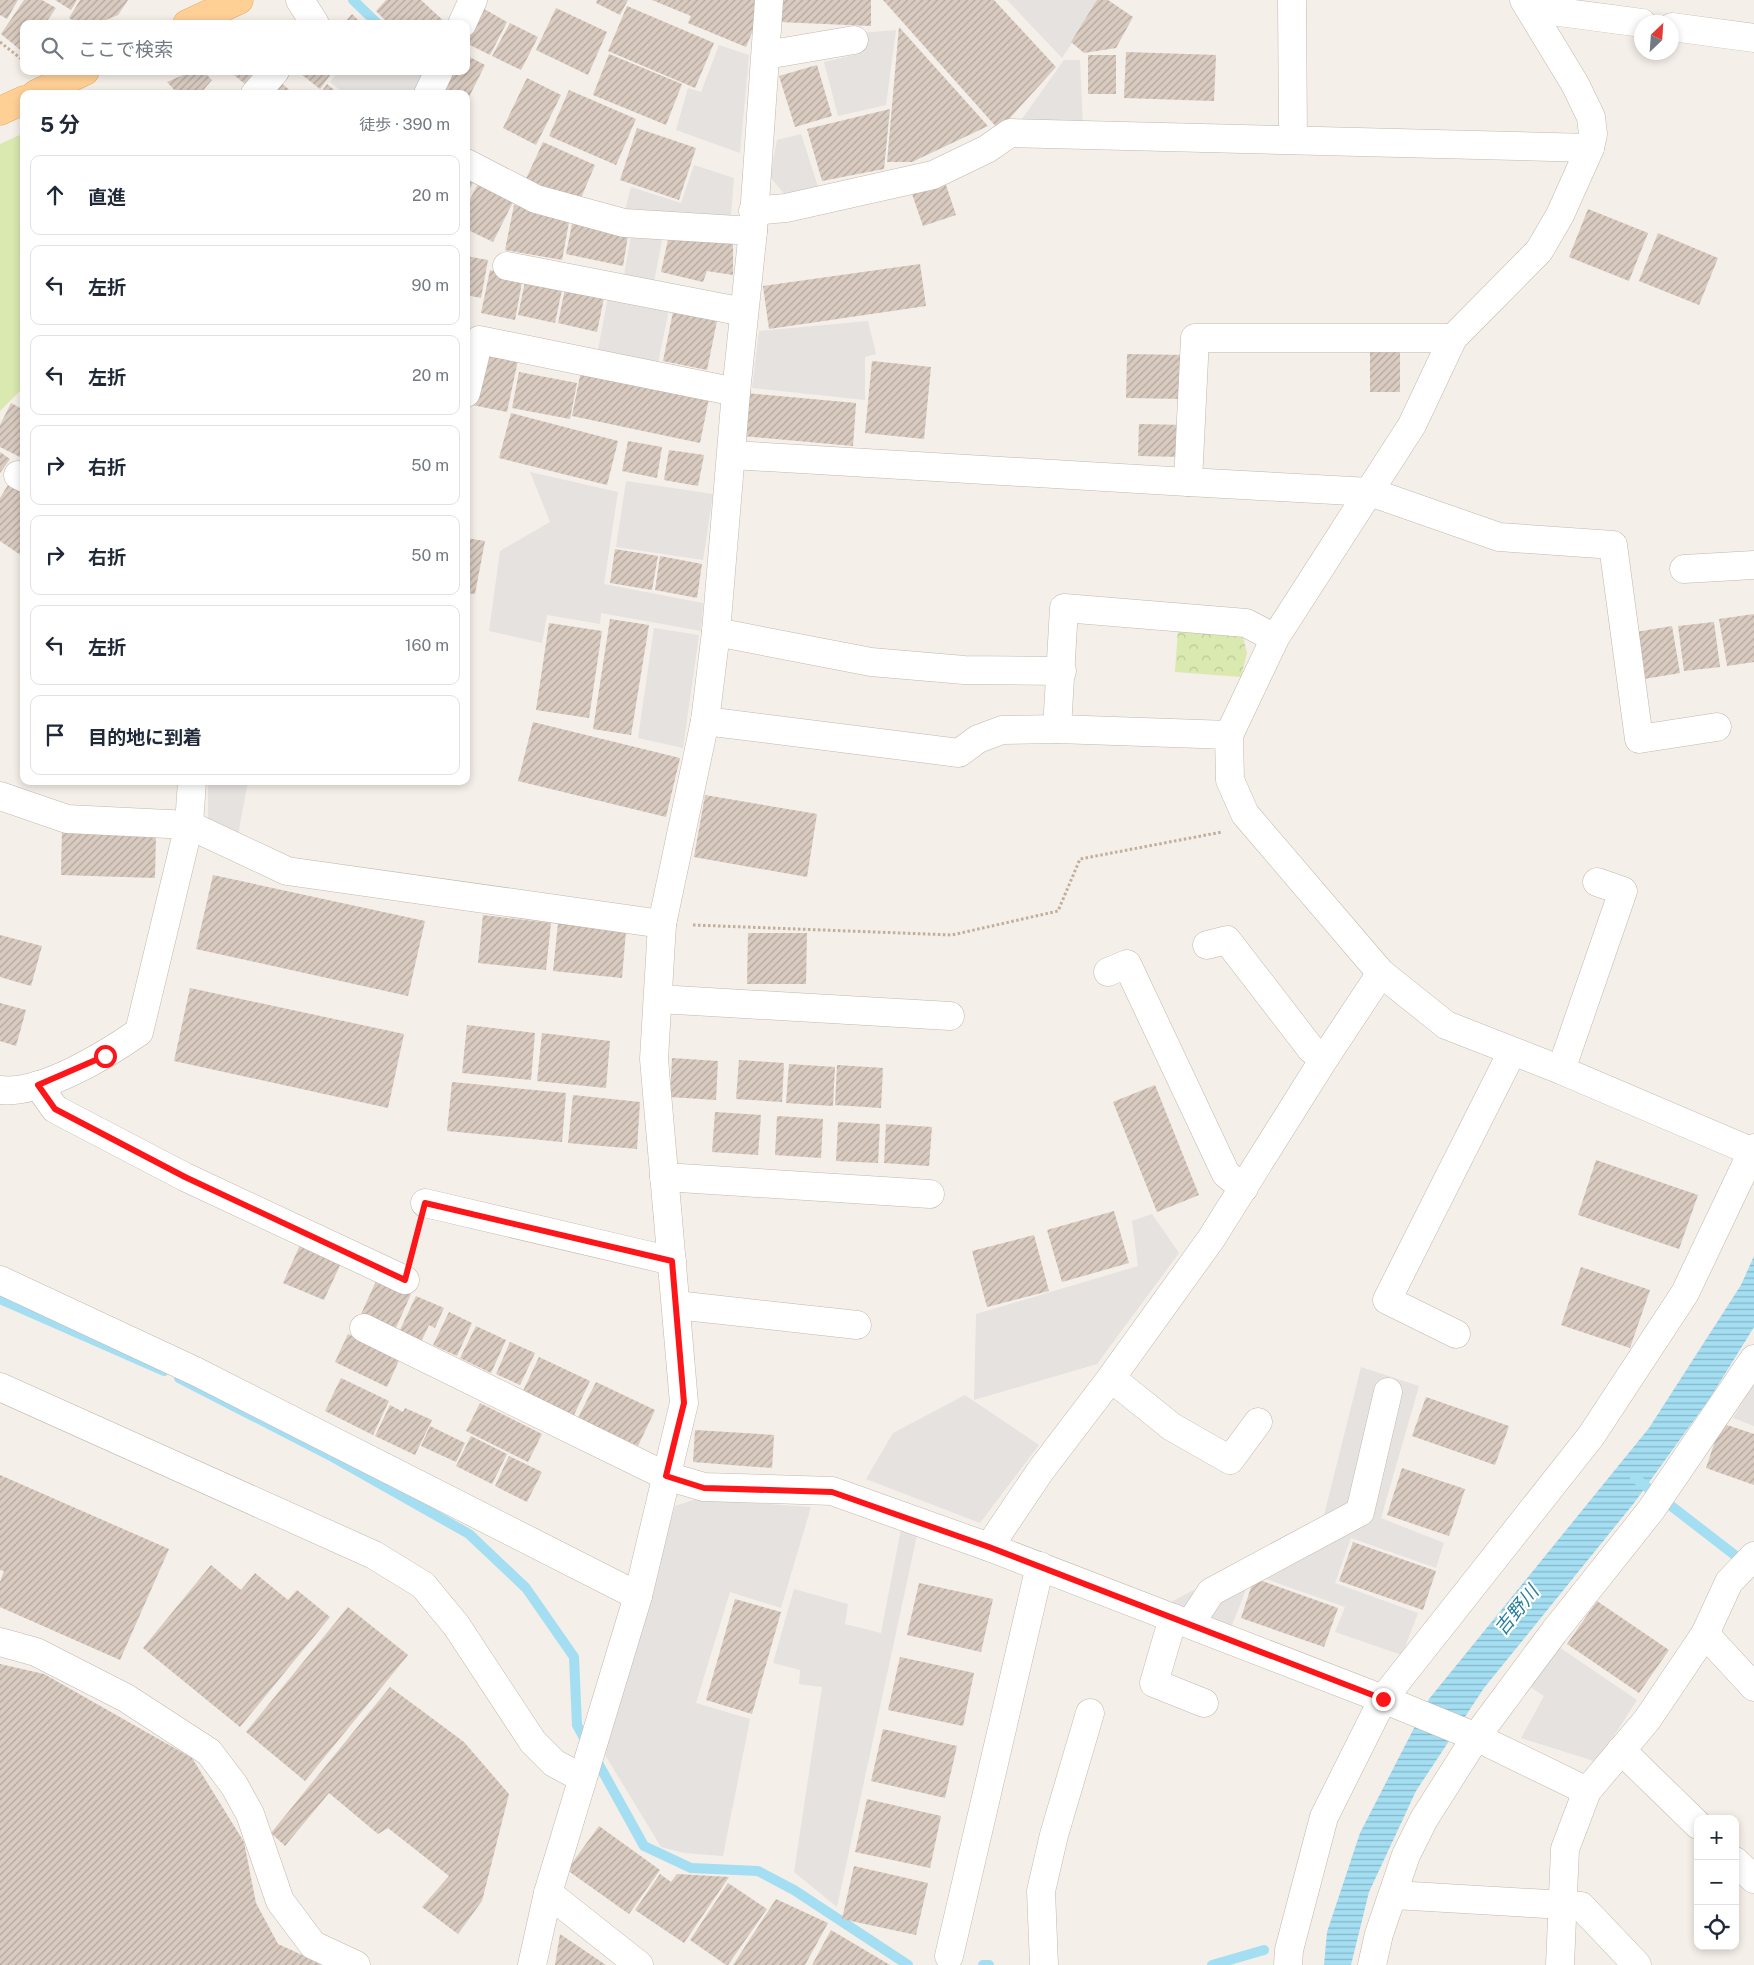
<!DOCTYPE html>
<html lang="ja">
<meta charset="utf-8">
<style>
body{margin:0;font-family:"Public Sans","Noto Sans JP",sans-serif;background:#f6f6f7;color:#1f2937}
.controls{position:absolute;right:15px;bottom:15px;display:grid;overflow:hidden;border-radius:10px;box-shadow:0 2px 8px #0003}
.controls button{width:45px;height:45px;display:grid;place-items:center;padding:0;border:0;border-bottom:1px solid #e0e1e3;background:#fff;color:#1f2937;font:25px sans-serif}
.compass{position:absolute;left:1634px;top:15px;width:45px;height:45px;border-radius:50%;background:#fff;box-shadow:0 2px 8px #0003;rotate:25deg}
.stop{position:absolute;width:15px;height:15px;margin:-11px;border:4px solid #fd1619;border-radius:50%;background:#fff}
.stop.end{background:#fd1619;border-color:#fff;box-shadow:0 1px 5px #0008}
.list{margin:0;padding:0;list-style:none}
h2{display:flex;justify-content:space-between;align-items:center;height:65px;margin:0;padding:0 20px;font-size:21px}
h2 small{font-size:16px;font-weight:400;color:#747a83}
.list li{display:grid;grid-template-columns:32px 1fr auto;gap:15px;align-items:center;box-sizing:border-box;height:80px;margin:0 10px 10px;padding:0 10px;border:1px solid #e0e1e3;border-radius:10px}
.list b{display:block;font-size:19px;white-space:nowrap}
.list em{font-size:16px;font-style:normal;color:#747a83}
.icon{flex:none;width:28px;height:28px;fill:none;stroke:currentColor;stroke-width:2;stroke-linecap:round;stroke-linejoin:round}
.map{position:relative;flex:none;width:1754px;height:1965px;overflow:hidden}
.search{position:absolute;background:#fff;box-shadow:0 2px 8px #0003;left:20px;top:20px;width:450px;height:55px;display:flex;align-items:center;gap:12px;box-sizing:border-box;padding:0 18px;border-radius:10px;color:#747a83;font-size:19px}
.panel{position:absolute;background:#fff;box-shadow:0 2px 8px #0003;left:20px;top:90px;width:450px;height:695px;border-radius:10px}
.map>svg:first-child{display:block}
.grass{fill:#d9e9b0}
.forest{fill:url(#forest-crowns)}
.parking{fill:#e5e2e0}
.water{fill:url(#water-rules)}
.lines{fill:none;stroke-linecap:round;stroke-linejoin:round}
.stream{stroke:#a4def2;stroke-width:10}
.building{fill:url(#building-hatch)}
.minor-casing{stroke:#c3b8ad;stroke-width:29}
.major-casing{stroke:#e6aa65;stroke-width:29}
.path{stroke:#c2ae9b;stroke-width:3;stroke-dasharray:2.5 2.5;stroke-linecap:butt}
.minor{stroke:#fff;stroke-width:28}
.major{stroke:#ffd096;stroke-width:28}
.route{stroke:#fd1619;stroke-width:6}
.labels{text-anchor:middle;stroke-width:4.5;stroke-linejoin:round;paint-order:stroke}
.water-label{font-size:19px;font-style:italic;fill:#297f9d;stroke:#fff}
</style>
<div class="map">
<svg width="1754" height="1965" viewBox="0 0 1754 1965">
<defs>
<pattern id="forest-crowns" width="20" height="18" patternUnits="userSpaceOnUse" patternTransform="scale(1.25)"><rect width="20" height="18" fill="#d9e9b0"/><path d="M2 6a3 3 0 1 1 6 0M12 15a3 3 0 1 1 6 0" fill="none" stroke="#bcc998"/></pattern>
<pattern id="water-rules" width="6" height="5" patternUnits="userSpaceOnUse" patternTransform="scale(1.25)"><rect width="6" height="5" fill="#a4def2"/><path d="M0 2.5h6" fill="none" stroke="#88b5c5"/></pattern>
<pattern id="building-hatch" width="6" height="6" patternUnits="userSpaceOnUse" patternTransform="scale(1.25)"><rect width="6" height="6" fill="#d9cbc0"/><path d="M-1 1l2-2M0 6l6-6M5 7l2-2" fill="none" stroke="#b2a69d"/></pattern>
</defs>
<rect width="100%" height="100%" fill="#f4efe8"/>
<polygon class="grass" points="24,133 24,387 0,411 0,144"/>
<polygon class="forest" points="1178,628 1243,637 1247,653 1241,677 1175,672"/>
<g class="parking">
<polygon points="1007,0 1103,0 1090,16 1062,58"/>
<polygon points="896,30 886,105 838,116 824,62 863,53 860,33"/>
<polygon points="719,45 749,55 740,153 676,130 688,88 701,92"/>
<polygon points="1064,60 1080,60 1083,128 1017,126"/>
<polygon points="339,71 417,71 424,77 415,94 345,94 330,82"/>
<polygon points="801,134 820,193 787,197 770,177 777,140"/>
<polygon points="694,165 734,178 730,224 623,218 631,187 681,203"/>
<polygon points="632,229 663,235 653,287 623,281"/>
<polygon points="609,292 670,305 657,367 597,355"/>
<polygon points="868,321 876,354 865,357 865,400 752,388 759,331"/>
<polygon points="530,472 618,492 604,584 703,603 701,631 601,613 600,624 547,615 542,643 489,631 500,551 550,522"/>
<polygon points="626,481 713,494 703,560 616,547"/>
<polygon points="654,628 699,635 683,748 638,738"/>
<polygon points="208,781 248,781 237,840 208,829"/>
<polygon points="1152,1214 1179,1253 1097,1364 974,1400 976,1314 1138,1266 1132,1221"/>
<polygon points="1361,1367 1419,1386 1381,1518 1444,1543 1436,1568 1351,1538 1335,1583 1418,1613 1402,1655 1335,1632 1345,1607 1252,1574 1231,1628 1167,1604 1322,1523"/>
<polygon points="1754,1383 1754,1426 1733,1418"/>
<polygon points="965,1395 1039,1445 980,1523 866,1479 893,1433"/>
<polygon points="696,1499 811,1507 781,1608 730,1592 696,1703 750,1719 723,1856 684,1853 661,1847 602,1750 675,1506"/>
<polygon points="901,1529 917,1535 837,1907 794,1872 822,1687 799,1684 800,1670 773,1663 794,1589 848,1604 845,1624 881,1633"/>
<polygon points="1556,1645 1637,1700 1597,1762 1521,1738 1544,1696 1529,1686"/>
</g>
<polygon class="water" points="1754,1256 1754,1327 1710,1398 1634,1503 1484,1688 1416,1791 1369,1892 1351,1965 1324,1965 1327,1932 1360,1833 1429,1699 1649,1428 1741,1285"/>
<g class="lines">
<g class="stream">
<polyline points="353,0 378,24"/>
<polyline points="0,1299 164,1371"/>
<polyline points="179,1378 329,1455 469,1534 526,1588 574,1657 577,1725 644,1846 691,1868 758,1871 794,1890 908,1965"/>
<polyline points="1635,1478 1745,1563"/>
<polyline points="983,1965 989,1965"/>
<polyline points="1212,1965 1264,1950"/>
</g>
</g>
<g class="building">
<polygon points="0,0 18,0 7,19 0,15"/>
<polygon points="24,0 42,0 56,8 45,24 24,24 24,53 1,34"/>
<polygon points="55,0 77,0 71,10"/>
<polygon points="80,0 128,0 118,15 96,24 79,24 69,18"/>
<polygon points="386,0 421,0 447,24 389,24 376,11"/>
<polygon points="597,0 628,0 620,15 596,3"/>
<polygon points="652,0 754,0 764,4 746,47 688,23 691,16"/>
<polygon points="779,0 871,0 871,26 779,22"/>
<polygon points="883,0 994,0 1056,67 999,130"/>
<polygon points="1097,0 1108,0 1133,17 1116,48 1084,53 1071,42"/>
<polygon points="479,6 507,22 490,55 466,43 466,31"/>
<polygon points="627,6 714,43 695,88 608,51"/>
<polygon points="556,8 607,32 588,75 536,50"/>
<polygon points="352,14 362,24 343,24"/>
<polygon points="510,23 538,37 521,70 492,56"/>
<polygon points="899,27 988,126 912,162 887,162"/>
<polygon points="1126,52 1216,55 1214,101 1124,98"/>
<polygon points="609,54 682,84 666,125 593,95"/>
<polygon points="466,55 485,65 466,103 466,94 447,94 438,89 447,71 466,71"/>
<rect x="1088" y="55" width="28" height="39"/>
<polygon points="817,65 832,116 795,127 779,76"/>
<polygon points="192,71 203,71 212,80 200,94 178,94 167,82"/>
<polygon points="229,71 255,71 245,84"/>
<polygon points="297,71 333,71 320,89"/>
<polygon points="527,78 561,95 536,145 503,128"/>
<polygon points="278,80 294,94 267,94"/>
<polygon points="327,84 339,94 320,94"/>
<polygon points="569,90 636,119 616,165 549,136"/>
<polygon points="890,109 884,169 822,181 807,129"/>
<polygon points="637,128 696,148 679,200 620,180"/>
<polygon points="543,142 595,165 578,205 525,181"/>
<polygon points="466,175 475,179 466,196"/>
<polygon points="944,179 956,215 923,226 911,191"/>
<polygon points="480,180 515,198 493,242 466,229 466,207"/>
<polygon points="514,205 570,217 562,260 505,250"/>
<polygon points="1588,209 1648,233 1629,281 1569,257"/>
<polygon points="573,219 629,230 623,266 566,254"/>
<polygon points="670,230 733,240 733,275 707,271 703,282 661,272"/>
<polygon points="1658,233 1718,258 1699,305 1639,281"/>
<polygon points="466,256 488,260 481,298 466,295"/>
<polygon points="920,264 926,306 769,329 763,286"/>
<polygon points="490,270 523,277 515,320 481,313"/>
<polygon points="526,277 563,285 555,323 518,315"/>
<polygon points="566,284 605,293 597,332 558,323"/>
<polygon points="674,307 718,316 707,370 663,361"/>
<rect x="1370" y="349" width="30" height="43"/>
<polygon points="483,352 518,360 507,412 472,405"/>
<polygon points="1127,354 1185,355 1184,399 1126,398"/>
<polygon points="872,361 931,367 924,439 865,433"/>
<polygon points="582,366 710,393 700,443 572,416"/>
<polygon points="519,372 577,383 570,419 512,408"/>
<polygon points="746,393 856,403 853,446 742,436"/>
<polygon points="11,403 24,410 24,459 0,447 0,425"/>
<polygon points="511,413 618,441 607,485 499,458"/>
<polygon points="1139,424 1184,425 1183,457 1138,456"/>
<polygon points="628,441 662,447 657,478 622,471"/>
<polygon points="669,450 704,455 698,486 664,480"/>
<polygon points="0,452 10,459 0,473"/>
<polygon points="11,480 24,488 22,556 0,541 0,498"/>
<polygon points="466,538 485,541 475,594 466,593"/>
<polygon points="615,549 658,556 652,590 610,583"/>
<polygon points="660,556 702,564 697,598 655,590"/>
<polygon points="1754,614 1754,662 1727,666 1719,619"/>
<polygon points="610,619 649,625 631,735 593,729"/>
<polygon points="1714,622 1720,667 1684,671 1678,626"/>
<polygon points="549,623 602,631 589,718 536,710"/>
<polygon points="1672,626 1680,673 1644,679 1636,632"/>
<polygon points="533,722 680,758 666,817 518,781"/>
<polygon points="705,795 817,814 807,877 694,857"/>
<polygon points="62,828 156,832 155,878 61,875"/>
<polygon points="213,875 425,921 408,996 196,949"/>
<polygon points="483,915 551,923 546,970 478,963"/>
<polygon points="558,923 626,931 622,978 553,971"/>
<polygon points="748,933 807,933 806,984 747,984"/>
<polygon points="0,935 42,946 31,986 0,977"/>
<polygon points="190,988 404,1034 388,1108 174,1061"/>
<polygon points="0,1003 26,1010 16,1046 0,1041"/>
<polygon points="467,1025 535,1033 531,1080 462,1073"/>
<polygon points="542,1033 610,1041 606,1088 537,1081"/>
<polygon points="672,1058 718,1061 716,1100 670,1097"/>
<polygon points="739,1060 784,1063 782,1102 736,1099"/>
<polygon points="789,1064 835,1067 833,1106 786,1103"/>
<polygon points="837,1065 883,1068 881,1108 835,1105"/>
<polygon points="452,1082 566,1093 562,1142 447,1131"/>
<polygon points="1155,1085 1199,1195 1157,1212 1113,1102"/>
<polygon points="573,1095 640,1102 637,1149 568,1143"/>
<polygon points="715,1112 761,1115 758,1155 712,1152"/>
<polygon points="777,1116 823,1119 821,1158 775,1155"/>
<polygon points="838,1122 880,1124 878,1163 836,1161"/>
<polygon points="886,1124 932,1127 929,1166 884,1163"/>
<polygon points="1596,1160 1698,1195 1679,1249 1578,1215"/>
<polygon points="1114,1211 1129,1263 1062,1282 1047,1230"/>
<polygon points="1034,1235 1049,1291 987,1307 972,1251"/>
<polygon points="300,1245 341,1263 324,1300 283,1283"/>
<polygon points="1581,1267 1650,1290 1630,1348 1561,1325"/>
<polygon points="377,1279 411,1294 395,1330 361,1314"/>
<polygon points="416,1296 444,1308 435,1328 429,1325 421,1342 399,1332"/>
<polygon points="449,1312 472,1323 457,1356 433,1345"/>
<polygon points="476,1326 506,1340 491,1373 460,1358"/>
<polygon points="348,1334 400,1358 387,1387 335,1362"/>
<polygon points="510,1342 535,1353 520,1385 496,1374"/>
<polygon points="539,1357 590,1381 573,1417 522,1393"/>
<polygon points="341,1378 389,1401 373,1435 325,1411"/>
<polygon points="596,1382 655,1410 638,1446 578,1418"/>
<polygon points="1426,1397 1509,1426 1495,1465 1412,1436"/>
<polygon points="480,1403 542,1434 528,1462 466,1431"/>
<polygon points="390,1405 403,1412 405,1408 432,1420 415,1455 375,1436"/>
<polygon points="1721,1423 1754,1434 1754,1485 1706,1468"/>
<polygon points="430,1426 465,1443 456,1462 421,1446"/>
<polygon points="695,1430 774,1435 772,1468 693,1462"/>
<polygon points="471,1436 507,1454 492,1484 456,1466"/>
<polygon points="509,1456 542,1472 527,1502 495,1486"/>
<polygon points="1402,1468 1465,1489 1449,1536 1387,1515"/>
<polygon points="0,1475 169,1549 120,1660 0,1607 0,1582 4,1571 0,1570"/>
<polygon points="1353,1542 1436,1571 1423,1610 1339,1581"/>
<polygon points="211,1565 241,1590 255,1573 288,1600 297,1590 330,1617 240,1727 143,1648"/>
<polygon points="1254,1578 1338,1608 1324,1647 1241,1618"/>
<polygon points="919,1583 993,1599 981,1652 907,1635"/>
<polygon points="735,1599 781,1612 752,1714 706,1700"/>
<polygon points="1597,1601 1669,1650 1639,1693 1567,1644"/>
<polygon points="348,1607 408,1655 305,1781 246,1732"/>
<polygon points="900,1657 974,1673 963,1726 888,1710"/>
<polygon points="0,1664 44,1674 192,1758 244,1842 256,1903 278,1944 324,1965 0,1965"/>
<polygon points="390,1687 464,1742 509,1794 482,1901 458,1934 422,1907 449,1876 388,1828 378,1834 329,1793 285,1846 271,1833"/>
<polygon points="883,1729 957,1746 945,1798 871,1781"/>
<polygon points="867,1799 941,1816 930,1868 855,1852"/>
<polygon points="599,1826 660,1870 629,1914 567,1870"/>
<polygon points="854,1866 928,1883 916,1935 842,1919"/>
<polygon points="660,1874 671,1882 677,1874 729,1877 684,1943 635,1910"/>
<polygon points="728,1883 767,1909 728,1965 726,1965 690,1940"/>
<polygon points="776,1899 828,1923 805,1965 733,1965"/>
<polygon points="831,1930 890,1965 812,1965"/>
<polygon points="560,1934 606,1965 555,1965"/>
</g>
<g class="lines">
<defs>
<g id="minor">
<polyline points="300,0 315,24"/>
<polyline points="1292,0 1293,140"/>
<polyline points="1524,0 1575,84 1591,117 1593,134 1590,148 1560,215 1539,251 1453,338 1412,425 1275,638 1229,735 1230,780 1245,814 1381,973 1446,1025 1561,1070 1753,1152"/>
<polyline points="1529,8 1642,23"/>
<polyline points="462,24 473,0"/>
<polyline points="1672,27 1754,38"/>
<polyline points="766,55 854,40"/>
<polyline points="255,94 275,71"/>
<polyline points="428,94 439,71"/>
<polyline points="466,163 536,199 624,223 753,231"/>
<polyline points="753,211 786,208 933,175 987,149 1010,133 1590,148"/>
<polyline points="507,266 744,312"/>
<polyline points="1453,338 1195,338 1188,482 1370,492 1499,537 1613,545 1639,739 1717,727"/>
<polyline points="466,393 479,340 736,392"/>
<polyline points="732,455 1188,482"/>
<polyline points="18,475 24,478"/>
<polyline points="1684,569 1754,565"/>
<polyline points="716,632 871,662 964,670 1062,671"/>
<polyline points="705,721 959,753 978,739 1002,730 1057,729 1229,735"/>
<polyline points="1057,729 1064,608 1246,623 1275,638"/>
<polyline points="0,796 67,819 189,825 287,871 662,924"/>
<polyline points="1207,945 1227,940 1311,1049 1324,1059"/>
<polyline points="1108,972 1127,964 1226,1174 1244,1188"/>
<polyline points="658,999 950,1016"/>
<polyline points="1561,1070 1623,891 1597,882"/>
<polyline points="38,1085 55,1109 185,1177 405,1280"/>
<path d="M0,1090C41,1095 106,1055 139,1032L189,825L192,781"/>
<polyline points="664,1177 930,1194"/>
<polyline points="425,1203 672,1261"/>
<polyline points="0,1280 197,1372 638,1596"/>
<polyline points="676,1305 857,1325"/>
<polyline points="364,1328 666,1476 704,1487 832,1491 989,1547 1383,1699 1476,1737 1587,1791"/>
<polyline points="1456,1334 1387,1300 1512,1052"/>
<polyline points="1111,1378 1172,1427 1230,1460 1258,1422"/>
<polyline points="0,1387 374,1555 423,1585 456,1625 533,1742 554,1763 582,1778"/>
<polyline points="989,1547 1041,1470 1111,1378 1211,1239 1324,1059 1381,973"/>
<polyline points="1173,1618 1154,1683 1204,1703"/>
<polyline points="1190,1624 1211,1592 1360,1512 1388,1392"/>
<polyline points="1705,1634 1754,1687"/>
<polyline points="0,1642 36,1652 126,1698 209,1752 234,1785 250,1814 280,1901 313,1945 356,1965"/>
<polyline points="1621,1750 1698,1825"/>
<polyline points="1735,1861 1754,1879"/>
<polyline points="548,1893 639,1965"/>
<polyline points="1394,1895 1581,1906 1637,1965"/>
<polyline points="949,1956 1040,1566"/>
<polyline points="532,1965 548,1893 638,1596 684,1403 654,1059 662,924 705,721 716,632 736,392 753,231 769,0"/>
<polyline points="1044,1965 1041,1891 1054,1835 1090,1713"/>
<polyline points="1288,1965 1289,1950 1324,1817 1383,1699 1591,1436 1685,1293 1754,1148"/>
<polyline points="1372,1965 1379,1934 1406,1855 1424,1819 1476,1737 1554,1632 1651,1510 1754,1359"/>
<polyline points="1560,1965 1565,1849 1587,1791 1647,1720 1705,1634 1729,1582 1754,1556"/>
</g>
<g id="major">
<polyline points="187,24 239,0"/>
<polyline points="36,94 85,71"/>
<polyline points="0,111 24,100"/>
</g>
</defs>
<use href="#minor" class="minor-casing"/>
<use href="#major" class="major-casing"/>
<g class="path">
<polyline points="0,42 24,61"/>
<polyline points="693,925 952,935 1058,911 1080,859 1222,832"/>
<polyline points="412,1251 418,1230"/>
</g>
<use href="#minor" class="minor"/>
<use href="#major" class="major"/>
</g>
<g class="lines">
<polyline class="route" points="105,1056 38,1085 55,1109 185,1177 405,1280 425,1203 672,1261 684,1403 666,1476 704,1488 832,1492 989,1547 1383,1699"/>
</g>
<g class="labels">
<g class="water-label">
<text transform="translate(1516 1610) rotate(-51)" y="7">吉野川</text>
</g>
</g>
</svg>
<div class="controls">
<button>+</button>
<button>−</button>
<button><svg class="icon" aria-label="locate" viewBox="0 0 24 24"><circle cx="12" cy="12" r="6"/><path d="M12 2v4M12 18v4M2 12h4M18 12h4"/></svg></button>
</div>
<svg class="compass" viewBox="-18 -18 36 36"><path d="M0-13l5 13h-10z" fill="#e53935"/><path d="M0 13l5-13h-10z" fill="#747a83"/></svg>
<div class="stop" style="left:105px;top:1056px"></div>
<div class="stop end" style="left:1383px;top:1699px"></div>
<div class="search"><svg class="icon" aria-label="search" viewBox="0 0 24 24"><circle cx="10" cy="10" r="6"/><path d="M15 15l6 6"/></svg>ここで検索</div>
<section class="panel">
<h2>5 分<small>徒歩 · 390 m</small></h2>
<ul class="list">
<li><svg class="icon" aria-label="ahead" viewBox="0 0 24 24"><path d="M12 20V5M6 11l6-6 6 6"/></svg><div><b>直進</b></div><em>20 m</em></li>
<li><svg class="icon" aria-label="left" viewBox="0 0 24 24"><path d="M17 20v-9H6M10 6l-5 5 5 5"/></svg><div><b>左折</b></div><em>90 m</em></li>
<li><svg class="icon" aria-label="left" viewBox="0 0 24 24"><path d="M17 20v-9H6M10 6l-5 5 5 5"/></svg><div><b>左折</b></div><em>20 m</em></li>
<li><svg class="icon" aria-label="right" viewBox="0 0 24 24"><path d="M7 20v-9h11M14 6l5 5-5 5"/></svg><div><b>右折</b></div><em>50 m</em></li>
<li><svg class="icon" aria-label="right" viewBox="0 0 24 24"><path d="M7 20v-9h11M14 6l5 5-5 5"/></svg><div><b>右折</b></div><em>50 m</em></li>
<li><svg class="icon" aria-label="left" viewBox="0 0 24 24"><path d="M17 20v-9H6M10 6l-5 5 5 5"/></svg><div><b>左折</b></div><em>160 m</em></li>
<li><svg class="icon" aria-label="arrive" viewBox="0 0 24 24"><path d="M6 21V4h12l-3 4 3 4H6"/></svg><div><b>目的地に到着</b></div></li>
</ul>
</section>
</div>
